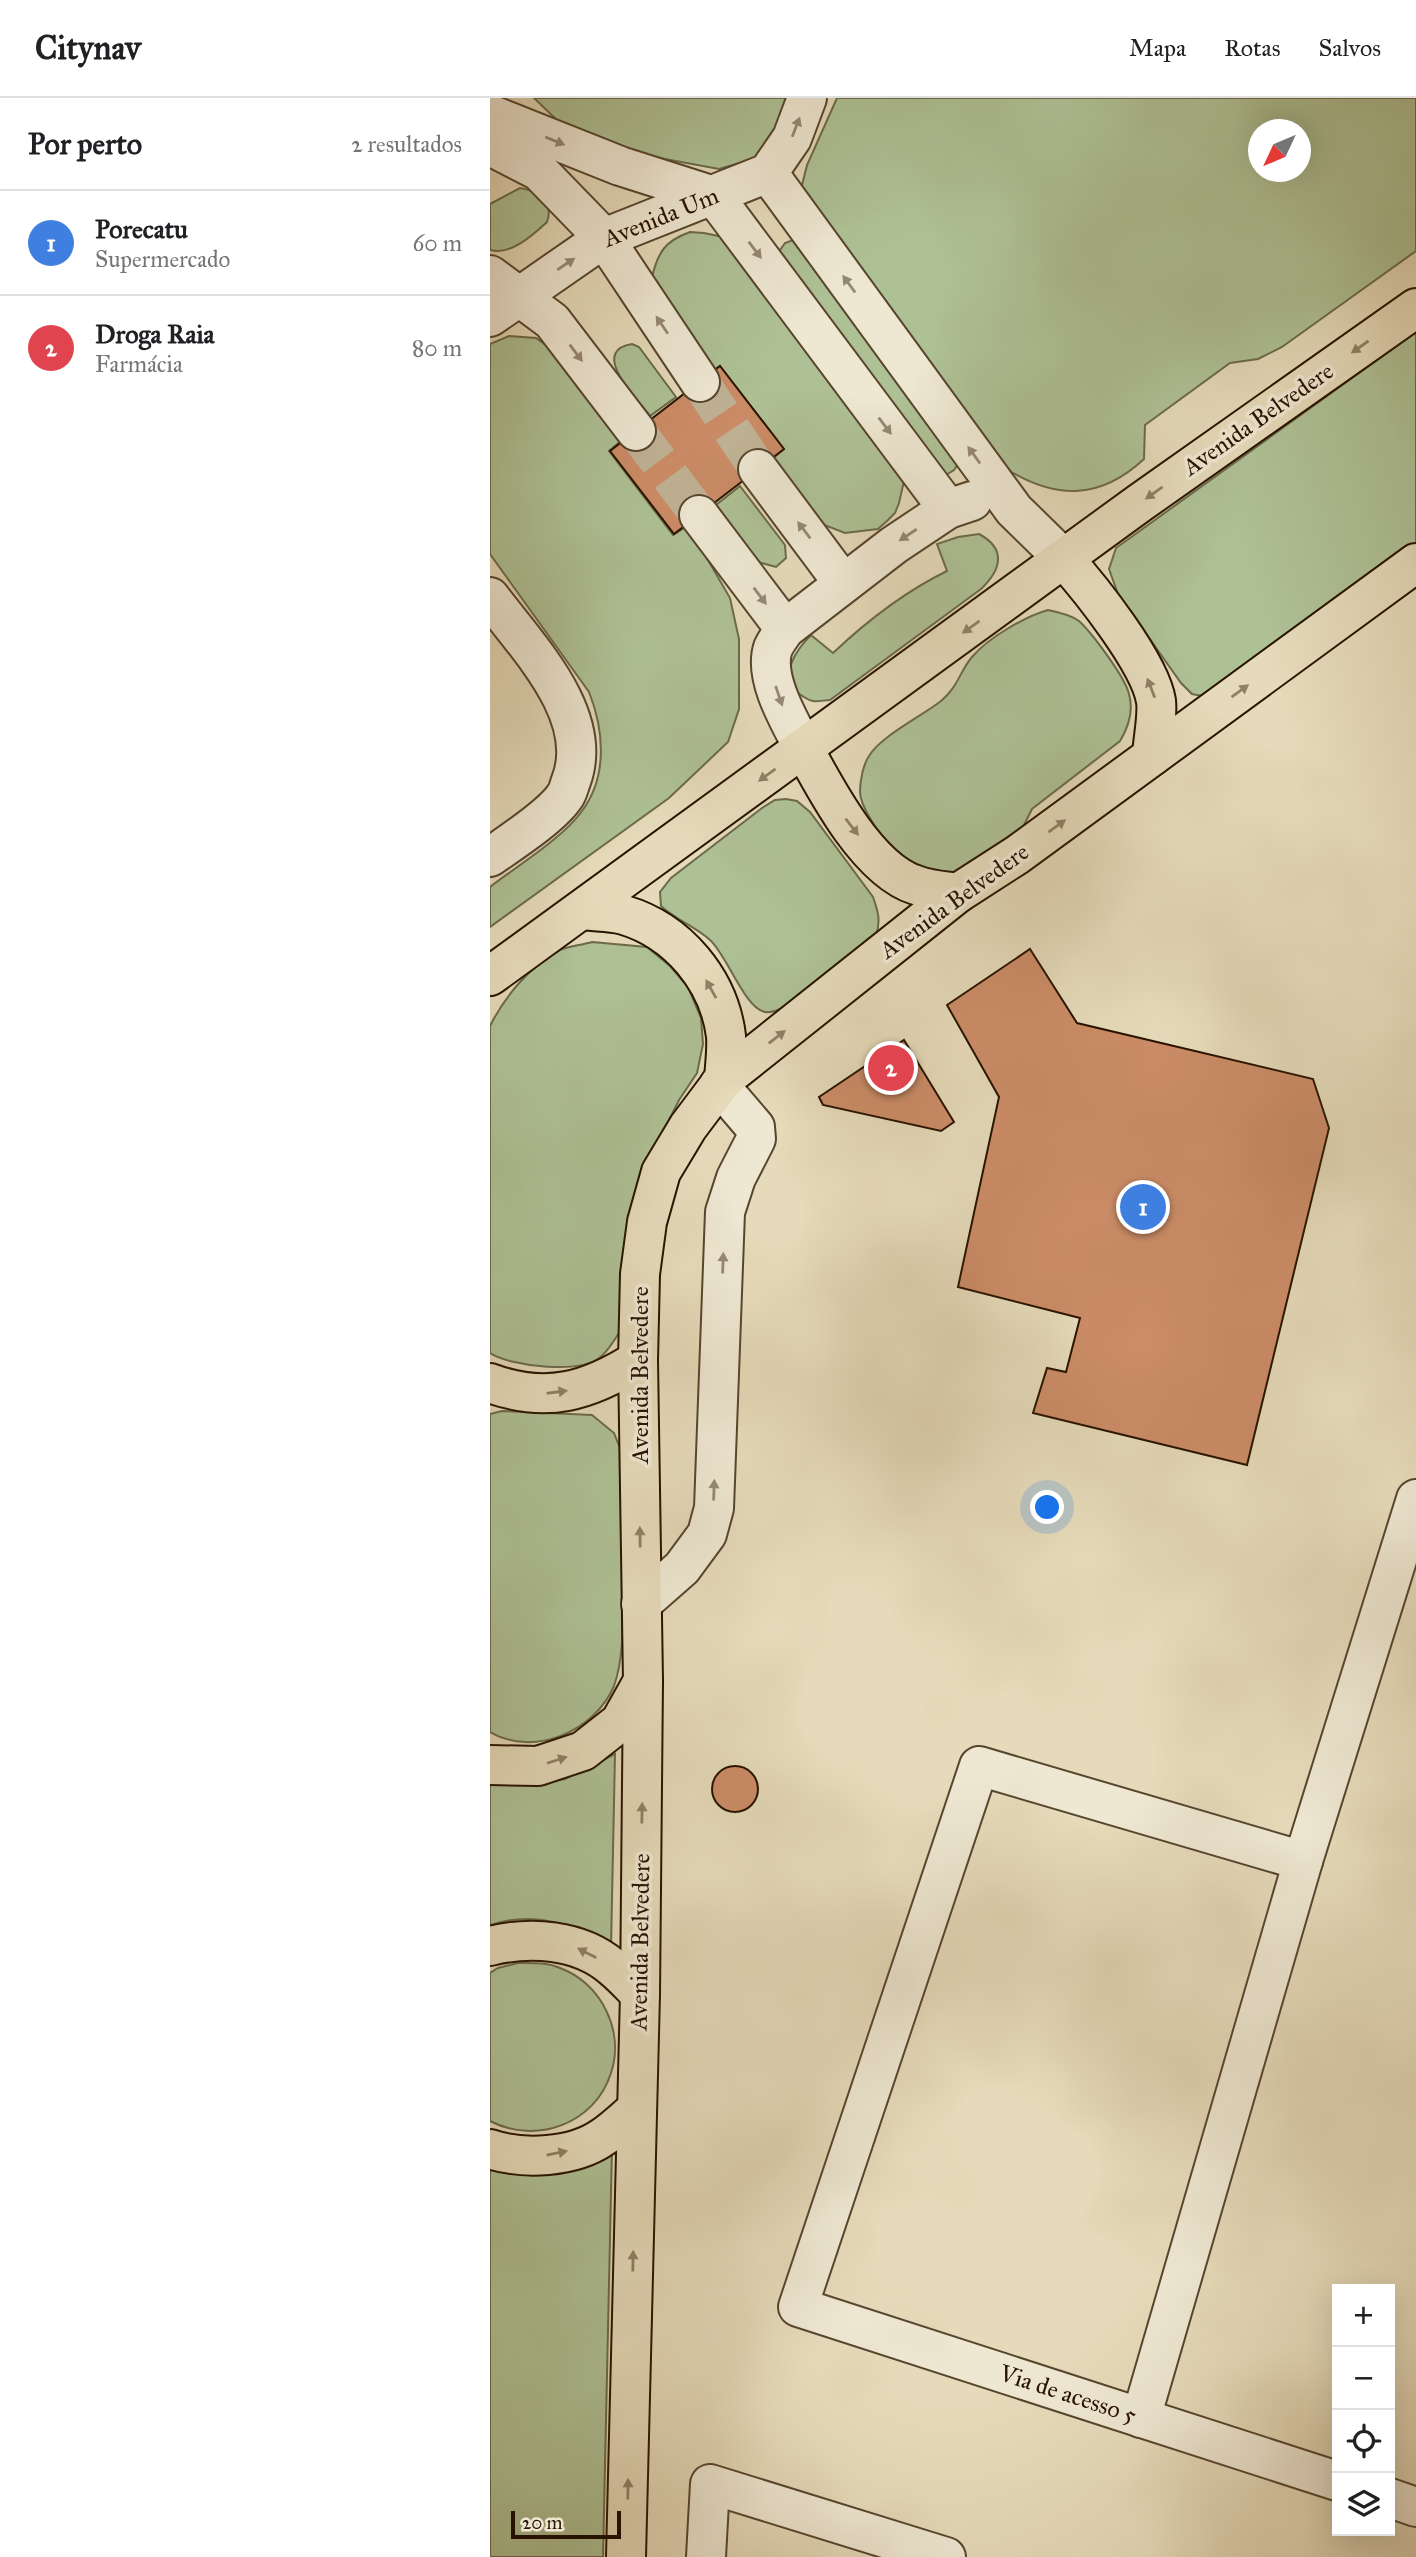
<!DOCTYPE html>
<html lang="pt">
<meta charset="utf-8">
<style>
body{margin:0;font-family:"IM FELL Great Primer",serif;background:#f6f6f6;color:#202124}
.controls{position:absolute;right:21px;bottom:21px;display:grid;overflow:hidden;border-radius:0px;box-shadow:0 7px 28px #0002}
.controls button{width:63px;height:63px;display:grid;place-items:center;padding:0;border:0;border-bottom:2px solid #e0e0e0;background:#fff;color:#202124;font:35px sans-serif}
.compass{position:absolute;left:758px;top:21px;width:63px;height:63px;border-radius:50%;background:#fff;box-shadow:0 7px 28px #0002;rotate:226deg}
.scale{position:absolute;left:21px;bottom:18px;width:110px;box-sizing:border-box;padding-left:7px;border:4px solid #281300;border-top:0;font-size:19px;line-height:24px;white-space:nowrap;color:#281300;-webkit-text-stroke:5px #eee7d2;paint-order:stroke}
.you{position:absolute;left:558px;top:1410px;width:24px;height:24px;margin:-18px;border:5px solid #fff;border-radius:50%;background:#1a73e8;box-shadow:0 0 0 10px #1a73e833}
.badge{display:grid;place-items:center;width:46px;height:46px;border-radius:50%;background:#7c3aed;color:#fff;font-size:23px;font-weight:700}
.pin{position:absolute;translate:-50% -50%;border:4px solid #fff;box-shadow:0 2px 7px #0006}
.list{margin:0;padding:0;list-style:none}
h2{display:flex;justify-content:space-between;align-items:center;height:91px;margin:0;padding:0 28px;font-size:30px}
h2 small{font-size:23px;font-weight:400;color:#757577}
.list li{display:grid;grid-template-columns:46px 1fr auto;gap:21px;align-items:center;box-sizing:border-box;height:105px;padding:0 28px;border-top:2px solid #e0e0e0}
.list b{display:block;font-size:26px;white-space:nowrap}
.list p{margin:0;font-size:23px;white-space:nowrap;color:#757577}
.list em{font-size:23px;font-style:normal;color:#757577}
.icon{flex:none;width:38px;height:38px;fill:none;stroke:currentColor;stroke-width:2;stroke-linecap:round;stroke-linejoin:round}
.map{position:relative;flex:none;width:926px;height:2459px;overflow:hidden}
header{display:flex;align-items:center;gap:42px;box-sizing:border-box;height:98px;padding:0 35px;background:#fff;border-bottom:2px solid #e0e0e0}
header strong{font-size:33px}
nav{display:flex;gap:38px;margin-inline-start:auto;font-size:24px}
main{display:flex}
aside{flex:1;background:#fff}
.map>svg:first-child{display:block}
.green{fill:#aec195;stroke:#6b6a4a;stroke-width:2;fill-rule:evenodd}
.building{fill:#cb8c67;stroke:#281300;stroke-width:2}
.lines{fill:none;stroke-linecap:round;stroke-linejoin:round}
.minor-tunnel{stroke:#bfb294;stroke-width:38;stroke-dasharray:38 19;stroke-linecap:butt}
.minor-casing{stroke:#57452e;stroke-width:42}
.major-casing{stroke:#281300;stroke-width:42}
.minor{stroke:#eee7d2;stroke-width:38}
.major{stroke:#e5dab9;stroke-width:38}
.oneway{fill:#958874}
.oneway2{fill:#908066}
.labels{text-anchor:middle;stroke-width:7;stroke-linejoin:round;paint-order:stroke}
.street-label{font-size:24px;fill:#281300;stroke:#eee7d2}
</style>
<header>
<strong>Citynav</strong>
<nav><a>Mapa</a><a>Rotas</a><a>Salvos</a></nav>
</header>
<main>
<aside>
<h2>Por perto<small>2 resultados</small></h2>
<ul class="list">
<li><span class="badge" style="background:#3f7fe0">1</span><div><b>Porecatu</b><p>Supermercado</p></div><em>60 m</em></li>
<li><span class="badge" style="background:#e0444e">2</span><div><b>Droga Raia</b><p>Farmácia</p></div><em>80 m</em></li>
</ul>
</aside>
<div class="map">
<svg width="926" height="2459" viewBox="0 0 926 2459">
<rect width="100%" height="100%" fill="#e5dab9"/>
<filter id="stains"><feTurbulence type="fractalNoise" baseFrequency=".00286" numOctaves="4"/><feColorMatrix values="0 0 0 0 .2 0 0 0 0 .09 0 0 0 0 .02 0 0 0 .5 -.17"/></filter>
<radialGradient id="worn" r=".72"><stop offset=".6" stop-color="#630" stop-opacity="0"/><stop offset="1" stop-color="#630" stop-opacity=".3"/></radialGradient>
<g class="green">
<polygon points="44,0 305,0 281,47 263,61 229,71 137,54 73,28"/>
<path d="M347,0H926V153L792,249L768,261L740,265L655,327L654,361C611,401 568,402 518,372L311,91L317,67ZM768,32H810V74H768Z"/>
<path d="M30,90C49,93 64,104 57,124C43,137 20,158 0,152V106Z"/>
<path d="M200,134L214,135L238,140L414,383L409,405L405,415L398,422L388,431L355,435L329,425L281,362L294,351L230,268L218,277L162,179C168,154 175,143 200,134Z"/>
<polygon points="306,141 470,363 464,372 456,377 288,155 295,145"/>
<polygon points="926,234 926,445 741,582 712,598 702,596 691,585 628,496 619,471 626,450"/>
<path d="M19,238L46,240L60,250L132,342L119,353L183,437L196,429L211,450L240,500L249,541V611L238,644L179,700L0,829V789C27,768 73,740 92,713C118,678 114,632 99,594L0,456V246Z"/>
<path d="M142,246L149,249L186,299L160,318C148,302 98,253 142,246Z"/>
<polygon points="250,388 295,447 296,460 286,469 268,464 226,407"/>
<path d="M489,436C517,451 511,472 491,491L340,602C335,602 327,604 323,603C318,602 312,598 308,595C288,577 307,551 321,537L343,555C378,522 414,494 457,473L447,446L468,439Z"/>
<path d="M558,512C568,514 581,517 589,523C602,535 635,579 639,596C644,613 639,628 630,643L542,711L527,741L458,779L412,767C401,750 370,713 370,694C370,683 373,667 379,658C391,638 432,618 451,603C468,589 470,573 482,559C498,540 534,519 558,512Z"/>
<path d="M296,701L307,703L320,714L383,799C388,813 391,823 386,837L295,909C289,912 282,915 275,914C255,911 237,857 220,842C206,829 186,822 171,808L170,794L181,780L272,710L285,702Z"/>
<path d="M102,844L157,849L180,868L198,889L211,920L213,946L207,975L189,1002L175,1030L129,1235C123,1244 117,1255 108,1261C87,1275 22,1269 0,1255V928C15,898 40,868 70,852C79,848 92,847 102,844Z"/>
<path d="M12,1313L102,1317L124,1335L133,1357L132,1545C131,1559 129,1574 124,1588C105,1633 44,1660 0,1634V1316Z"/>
<path d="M125,1656L121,1850C86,1825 43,1813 0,1827V1686L52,1685L75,1681Z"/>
<path d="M28,1865C42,1865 57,1864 70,1870C111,1885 135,1933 121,1975C105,2026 46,2047 0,2023V1875L8,1870Z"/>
<polygon points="122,2049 113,2459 0,2459 0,2070"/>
</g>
<g class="building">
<polygon points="230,268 294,351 184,436 120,353"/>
<polygon points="540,851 587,925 823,981 839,1030 757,1367 543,1315 557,1270 576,1274 590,1220 468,1189 509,999 457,907"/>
<polygon points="414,942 464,1024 451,1033 333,1007 329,999"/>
<circle cx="245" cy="1691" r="23"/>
</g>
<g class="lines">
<g class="minor-tunnel">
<polyline points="210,284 268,371"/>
<polyline points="146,333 209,417"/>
</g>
<defs>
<g id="minor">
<polyline points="2,17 130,68 224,98 458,411"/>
<polyline points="0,48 49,73 114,140 210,284"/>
<polyline points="278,75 524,412 574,461"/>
<polyline points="0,177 62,223 146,333"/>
<polyline points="0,219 114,140 278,75 302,40 317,0"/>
<polyline points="268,371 353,485"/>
<polyline points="209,417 295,531"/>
<path d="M0,499C37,549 106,617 81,683C79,688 78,694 75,698C62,718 20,745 0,759"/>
<path d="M314,651C300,624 273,580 283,550C286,543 291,537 295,531L404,447L458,411L482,403"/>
<polyline points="151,1506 192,1470 217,1436 224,1410 235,1114 246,1080 266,1041 265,1029 229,987"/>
<polyline points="813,1763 489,1668 308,2209 847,2383"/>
<polyline points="651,2320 813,1763 926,1401"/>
<polyline points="900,2400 926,2409"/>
<polyline points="216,2459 220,2386 456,2459"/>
</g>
<g id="major">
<path d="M574,461C600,490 660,565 666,603C668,619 663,640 662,658"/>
<path d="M314,651C336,692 378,772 426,787C439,792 455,793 468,795"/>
<path d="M92,812C105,814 121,813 134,817C188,833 229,882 236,938C237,952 235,967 234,981"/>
<polyline points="0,878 651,404 926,210"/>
<path d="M0,1285C57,1306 99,1293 148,1262"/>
<polyline points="0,1667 48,1668 93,1653 130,1624 153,1583"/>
<path d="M0,1848C40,1838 89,1841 122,1869C132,1877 141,1887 150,1896"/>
<path d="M0,2051C33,2062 83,2060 113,2039C125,2031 136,2020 147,2011"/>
<polyline points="136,2459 150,1896 153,1583 148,1262 150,1176 157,1124 171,1074 198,1029 234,981 468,795 527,757 926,465"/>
</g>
</defs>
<use href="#minor" class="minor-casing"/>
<use href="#major" class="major-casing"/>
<use href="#minor" class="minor"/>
<use href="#major" class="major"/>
</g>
<defs><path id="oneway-solid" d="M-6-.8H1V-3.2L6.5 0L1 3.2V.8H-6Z" transform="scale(1.75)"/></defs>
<g class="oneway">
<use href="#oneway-solid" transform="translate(306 29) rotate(-69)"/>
<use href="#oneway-solid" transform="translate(65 43) rotate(22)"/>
<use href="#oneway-solid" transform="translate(265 152) rotate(53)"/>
<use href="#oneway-solid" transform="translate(76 166) rotate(-34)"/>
<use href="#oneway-solid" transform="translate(359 186) rotate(-126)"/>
<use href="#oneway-solid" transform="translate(172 227) rotate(-124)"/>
<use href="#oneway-solid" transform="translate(86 255) rotate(53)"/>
<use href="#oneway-solid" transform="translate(395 328) rotate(53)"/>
<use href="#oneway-solid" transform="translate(484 357) rotate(-126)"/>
<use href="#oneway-solid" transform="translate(314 432) rotate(-127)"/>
<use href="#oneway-solid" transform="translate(418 437) rotate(146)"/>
<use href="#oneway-solid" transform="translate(270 498) rotate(53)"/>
<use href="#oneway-solid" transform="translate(289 598) rotate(71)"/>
<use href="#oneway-solid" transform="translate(233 1165) rotate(-88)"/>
<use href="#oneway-solid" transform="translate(224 1392) rotate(-88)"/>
</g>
<g class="oneway2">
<use href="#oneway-solid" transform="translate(870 249) rotate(145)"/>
<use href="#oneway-solid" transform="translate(664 395) rotate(145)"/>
<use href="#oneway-solid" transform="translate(481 529) rotate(144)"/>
<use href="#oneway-solid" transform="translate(661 590) rotate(-111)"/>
<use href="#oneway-solid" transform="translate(750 593) rotate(-36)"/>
<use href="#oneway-solid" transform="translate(277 677) rotate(144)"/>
<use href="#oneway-solid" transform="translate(567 728) rotate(-36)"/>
<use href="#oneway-solid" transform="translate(362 729) rotate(52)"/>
<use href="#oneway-solid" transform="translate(221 891) rotate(-119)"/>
<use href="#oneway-solid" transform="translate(287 939) rotate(-38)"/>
<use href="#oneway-solid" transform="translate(67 1294) rotate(-8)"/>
<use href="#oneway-solid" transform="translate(150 1439) rotate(-91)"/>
<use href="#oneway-solid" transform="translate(67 1662) rotate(-18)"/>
<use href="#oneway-solid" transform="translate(152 1715) rotate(-89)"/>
<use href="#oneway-solid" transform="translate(97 1855) rotate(-153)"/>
<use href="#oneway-solid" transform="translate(67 2055) rotate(-11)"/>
<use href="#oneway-solid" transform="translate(143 2163) rotate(-89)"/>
<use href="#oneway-solid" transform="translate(138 2391) rotate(-89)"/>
</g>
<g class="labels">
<g class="street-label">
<text transform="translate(171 119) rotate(-22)" y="8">Avenida Um</text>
<text transform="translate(768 321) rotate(-35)" y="8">Avenida Belvedere</text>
<text transform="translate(464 803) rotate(-36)" y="8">Avenida Belvedere</text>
<text transform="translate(150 1277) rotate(-90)" y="8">Avenida Belvedere</text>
<text transform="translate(150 1844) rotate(-89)" y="8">Avenida Belvedere</text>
<text transform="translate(578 2296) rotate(18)" y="8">Via de acesso 5</text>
</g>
</g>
<rect width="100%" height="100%" filter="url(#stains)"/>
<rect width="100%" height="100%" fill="url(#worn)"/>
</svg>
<div class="controls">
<button>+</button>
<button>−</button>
<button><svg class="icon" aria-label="locate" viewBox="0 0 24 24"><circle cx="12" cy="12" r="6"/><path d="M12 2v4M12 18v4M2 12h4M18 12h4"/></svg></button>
<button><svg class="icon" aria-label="layers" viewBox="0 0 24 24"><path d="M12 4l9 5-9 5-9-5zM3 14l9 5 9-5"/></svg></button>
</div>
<svg class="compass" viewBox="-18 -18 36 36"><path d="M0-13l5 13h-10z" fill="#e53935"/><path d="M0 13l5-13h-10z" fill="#757577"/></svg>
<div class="scale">20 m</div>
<div class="you"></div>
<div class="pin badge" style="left:653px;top:1109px;background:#3f7fe0">1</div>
<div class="pin badge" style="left:401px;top:970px;background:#e0444e">2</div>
</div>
</main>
